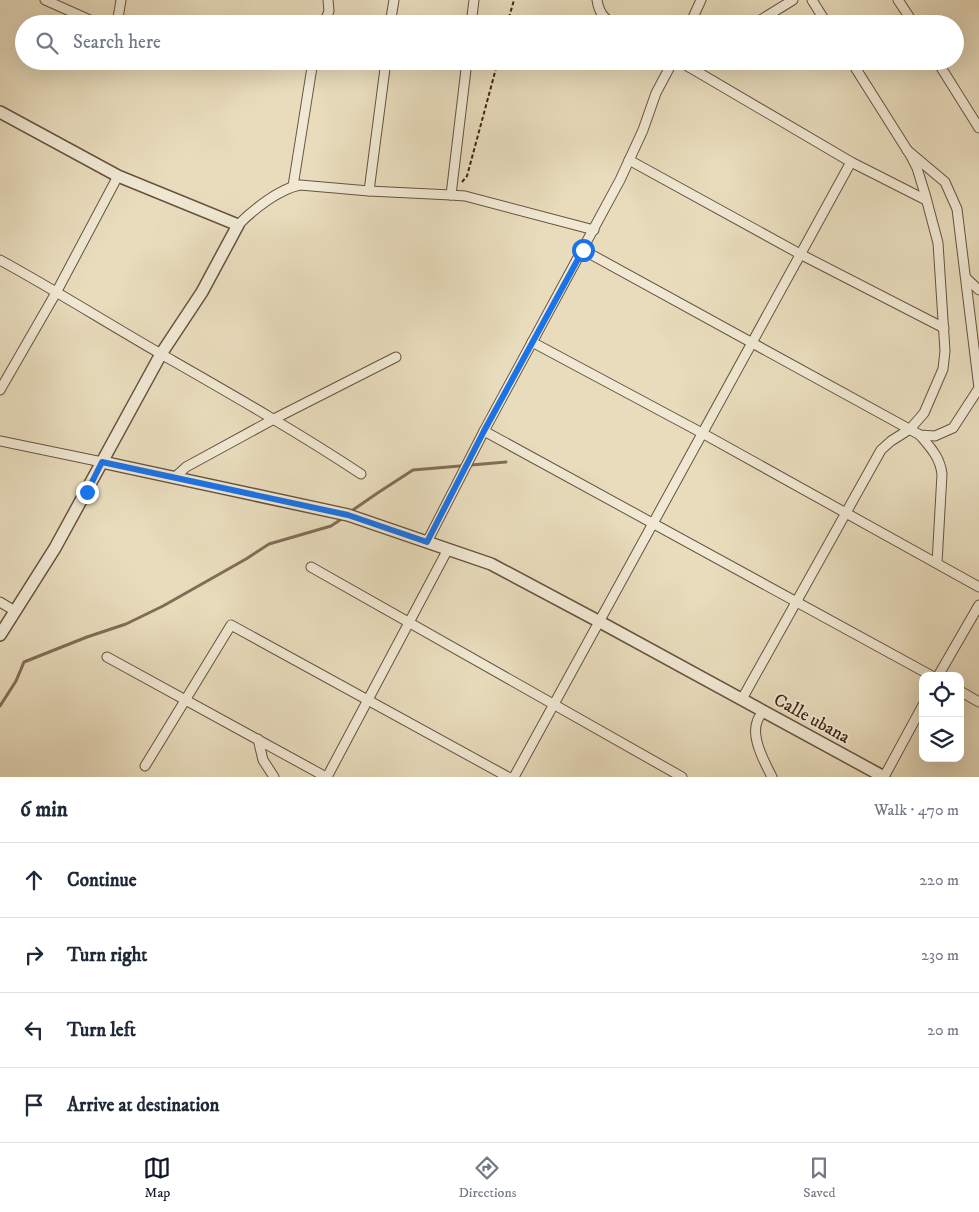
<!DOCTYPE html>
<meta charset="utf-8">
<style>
body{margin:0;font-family:"IM FELL DW Pica",serif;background:#f2f2f3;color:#1f2937}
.controls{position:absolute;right:15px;bottom:15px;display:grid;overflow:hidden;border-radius:10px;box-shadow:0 5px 20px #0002}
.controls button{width:45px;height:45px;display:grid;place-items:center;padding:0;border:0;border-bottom:1px solid #e0e1e3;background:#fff;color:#1f2937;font:25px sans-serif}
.stop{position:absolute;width:15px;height:15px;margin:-11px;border:4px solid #1a73e8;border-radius:50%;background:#fff}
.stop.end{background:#1a73e8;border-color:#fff;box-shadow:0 1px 5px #0008}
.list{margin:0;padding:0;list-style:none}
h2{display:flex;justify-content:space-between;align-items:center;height:65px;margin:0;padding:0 20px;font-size:21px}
h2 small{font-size:16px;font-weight:400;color:#747a83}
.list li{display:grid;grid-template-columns:32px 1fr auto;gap:15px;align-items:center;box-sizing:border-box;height:75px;padding:0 20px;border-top:1px solid #e0e1e3}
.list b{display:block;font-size:19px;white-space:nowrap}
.list em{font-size:16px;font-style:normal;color:#747a83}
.icon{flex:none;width:28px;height:28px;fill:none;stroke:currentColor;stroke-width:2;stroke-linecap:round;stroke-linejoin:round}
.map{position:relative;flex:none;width:979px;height:777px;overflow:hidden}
.search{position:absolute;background:#fff;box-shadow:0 5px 20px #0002;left:15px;right:15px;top:15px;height:55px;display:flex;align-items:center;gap:12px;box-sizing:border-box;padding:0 18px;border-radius:28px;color:#747a83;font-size:19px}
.sheet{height:365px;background:#fff}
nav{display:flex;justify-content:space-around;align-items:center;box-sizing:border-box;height:70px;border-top:1px solid #e0e1e3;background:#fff;font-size:14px;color:#747a83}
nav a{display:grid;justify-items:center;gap:2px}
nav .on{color:#111827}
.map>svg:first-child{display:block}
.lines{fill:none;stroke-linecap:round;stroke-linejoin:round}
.stream{stroke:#816d57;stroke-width:3}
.minor-casing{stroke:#68523f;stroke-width:11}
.tertiary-casing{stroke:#68523f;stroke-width:14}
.path{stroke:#3e2415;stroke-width:2;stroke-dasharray:4 2.5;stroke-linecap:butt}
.minor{stroke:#f0e8d3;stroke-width:9}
.tertiary{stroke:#f0e8d3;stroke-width:11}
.route{stroke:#1a73e8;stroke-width:6}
.labels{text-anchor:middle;stroke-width:4;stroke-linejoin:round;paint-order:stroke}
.street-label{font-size:18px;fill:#3e2415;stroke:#f0e8d3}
</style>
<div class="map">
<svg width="979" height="777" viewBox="0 0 979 777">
<rect width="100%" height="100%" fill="#e8dcbc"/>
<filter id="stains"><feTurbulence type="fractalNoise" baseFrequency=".004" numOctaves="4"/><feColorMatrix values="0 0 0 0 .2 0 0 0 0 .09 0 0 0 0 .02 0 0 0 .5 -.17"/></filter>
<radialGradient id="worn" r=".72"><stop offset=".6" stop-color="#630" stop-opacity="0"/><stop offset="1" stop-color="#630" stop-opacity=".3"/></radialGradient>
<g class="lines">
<g class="stream">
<polyline points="350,512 379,492 413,470 506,462"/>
<polyline points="0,706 16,681 24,662 87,637 126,624 163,606 246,559 269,544 331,526 343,518"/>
</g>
<defs>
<g id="minor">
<polyline points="45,0 99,24"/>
<path d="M597,0C599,12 603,18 614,24"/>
<polyline points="812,0 827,24"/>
<polyline points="898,0 914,24"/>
<polyline points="117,24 121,0"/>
<polyline points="324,24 329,11 328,0"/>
<polyline points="390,24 394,0"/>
<polyline points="471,24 474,0"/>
<polyline points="690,24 701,0"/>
<polyline points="754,24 793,0"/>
<polyline points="467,61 451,195 465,196 594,230"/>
<polyline points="679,61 851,162 926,200"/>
<polyline points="937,61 979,128"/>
<polyline points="689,67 698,61"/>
<polyline points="629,160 800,254 944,328"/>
<polyline points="293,186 313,61"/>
<polyline points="369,191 386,61"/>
<path d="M238,225C254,209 279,189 300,185L369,191L451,195"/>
<polyline points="583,250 920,435 935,436 953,428 979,388 957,209 945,182 907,150"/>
<path d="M0,260C55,290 107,323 161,354C229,393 296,431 361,474"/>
<polyline points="966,278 979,290"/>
<polyline points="532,342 702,433 979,587"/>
<polyline points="0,390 57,291 118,176"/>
<polyline points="484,431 932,676"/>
<path d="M920,435C930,447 940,457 942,474L937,563"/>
<polyline points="0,441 102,462"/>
<polyline points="174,478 186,467 274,419 396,357"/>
<polyline points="427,542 484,431 620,180 643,130 656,93 673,61"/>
<polyline points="311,567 682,777"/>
<polyline points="0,602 15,611"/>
<polyline points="107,657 326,777"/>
<polyline points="938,676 979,605"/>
<polyline points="960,691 979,702"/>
<polyline points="742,699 881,450 891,441 910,429 924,413 943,369 945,351 938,243 925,194 917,168 911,156 851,61"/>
<path d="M763,711C761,714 758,718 757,722C751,738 765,763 772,777"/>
<polyline points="258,739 263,760 274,777"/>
<polyline points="145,766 231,625 508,777"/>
<polyline points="327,777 448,549"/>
<polyline points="514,777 851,162"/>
<polyline points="884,777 923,705"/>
</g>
<g id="tertiary">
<polyline points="0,112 118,176 238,225 202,292 161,354 55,548 0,635"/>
<polyline points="102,462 348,515 491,564 600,622 884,777"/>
</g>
</defs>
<use href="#minor" class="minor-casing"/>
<use href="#tertiary" class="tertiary-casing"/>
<g class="path">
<polyline points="507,24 514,0"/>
<polyline points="462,182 467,176 498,61"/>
</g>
<use href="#minor" class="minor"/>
<use href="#tertiary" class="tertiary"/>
</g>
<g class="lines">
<polyline class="route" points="87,492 102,462 348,515 427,542 484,431 583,250"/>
</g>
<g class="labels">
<g class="street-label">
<text transform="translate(812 718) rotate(29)" y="6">Calle ubana</text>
</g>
</g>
<rect width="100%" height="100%" filter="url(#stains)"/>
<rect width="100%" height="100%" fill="url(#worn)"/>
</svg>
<div class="controls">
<button><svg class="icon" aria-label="locate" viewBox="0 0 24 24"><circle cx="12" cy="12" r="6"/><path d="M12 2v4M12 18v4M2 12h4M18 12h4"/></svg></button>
<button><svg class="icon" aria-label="layers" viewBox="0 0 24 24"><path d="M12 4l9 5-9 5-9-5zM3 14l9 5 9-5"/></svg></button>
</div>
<div class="stop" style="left:583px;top:250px"></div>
<div class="stop end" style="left:87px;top:492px"></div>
<div class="search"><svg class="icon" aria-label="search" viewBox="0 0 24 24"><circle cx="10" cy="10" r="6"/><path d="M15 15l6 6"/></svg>Search here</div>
</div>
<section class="sheet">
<h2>6 min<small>Walk · 470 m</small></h2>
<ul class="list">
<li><svg class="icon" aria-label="ahead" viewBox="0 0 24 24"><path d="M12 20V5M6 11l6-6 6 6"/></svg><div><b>Continue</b></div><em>220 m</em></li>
<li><svg class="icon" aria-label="right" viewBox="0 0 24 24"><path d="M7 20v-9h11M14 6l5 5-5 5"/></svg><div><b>Turn right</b></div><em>230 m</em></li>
<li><svg class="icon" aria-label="left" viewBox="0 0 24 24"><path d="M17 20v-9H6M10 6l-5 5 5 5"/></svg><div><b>Turn left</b></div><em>20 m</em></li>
<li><svg class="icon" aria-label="arrive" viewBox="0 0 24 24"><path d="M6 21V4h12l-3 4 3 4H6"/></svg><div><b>Arrive at destination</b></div></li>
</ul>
</section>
<nav>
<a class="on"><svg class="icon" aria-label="map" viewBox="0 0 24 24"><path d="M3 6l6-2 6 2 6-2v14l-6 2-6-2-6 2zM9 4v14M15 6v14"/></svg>Map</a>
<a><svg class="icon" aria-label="directions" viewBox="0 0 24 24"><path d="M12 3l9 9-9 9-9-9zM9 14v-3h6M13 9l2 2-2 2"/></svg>Directions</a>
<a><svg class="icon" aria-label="saved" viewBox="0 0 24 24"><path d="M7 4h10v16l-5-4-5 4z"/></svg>Saved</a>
</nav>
